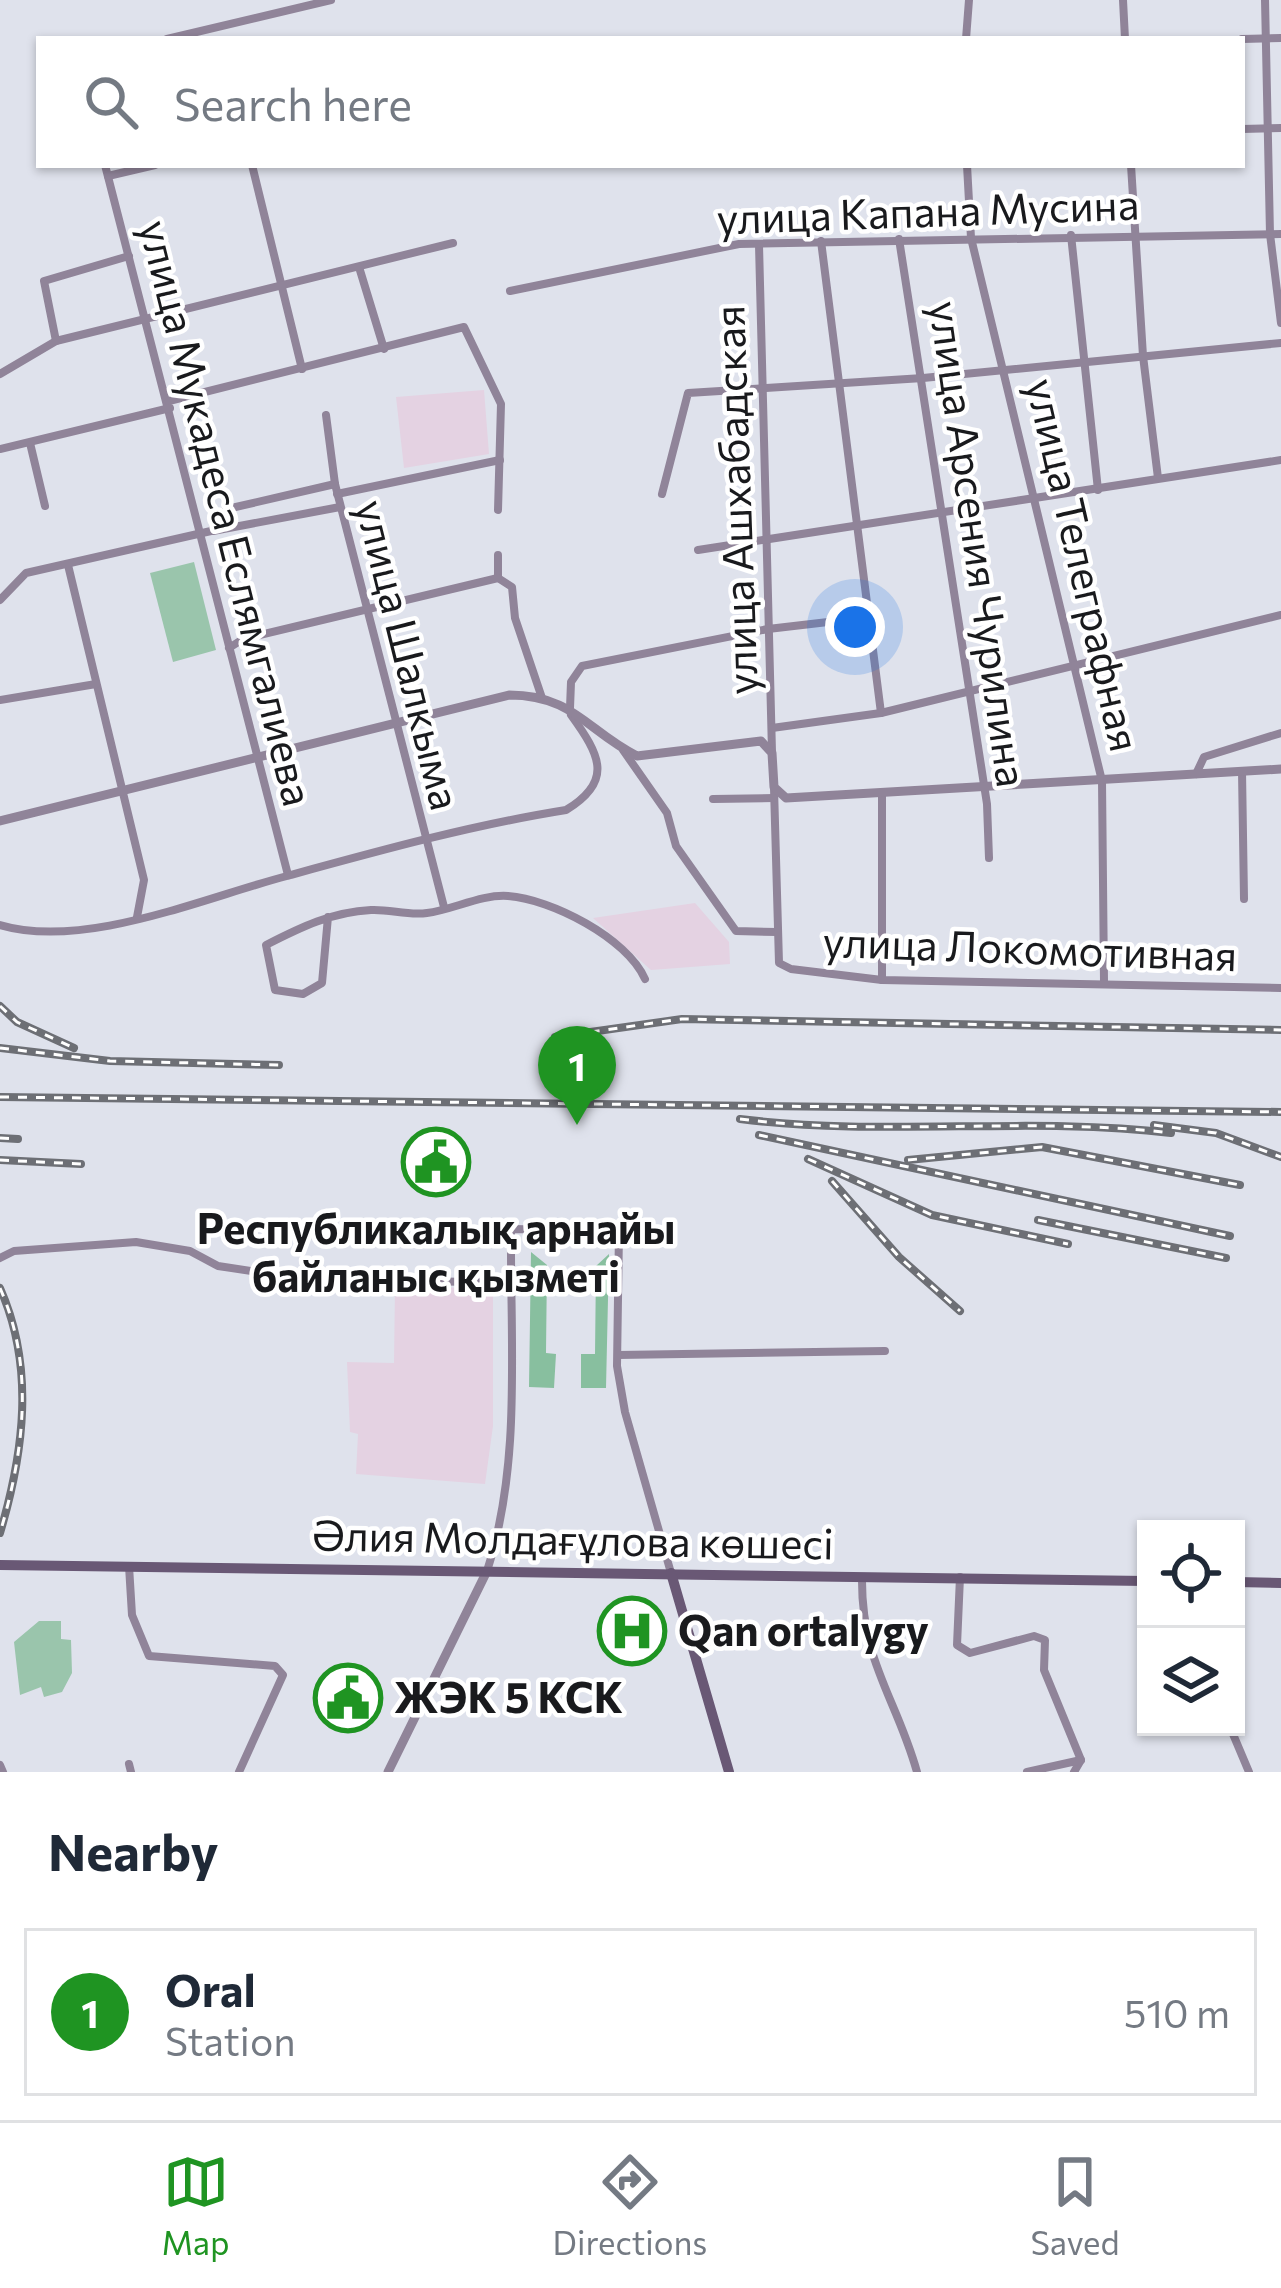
<!DOCTYPE html>
<meta charset="utf-8">
<style>
body{margin:0;font-family:Commissioner,sans-serif;background:#f2f2f3;color:#1f2937}
.controls{position:absolute;right:36px;bottom:36px;display:grid;overflow:hidden;border-radius:0px;box-shadow:0 3px 9px #0004}
.controls button{width:108px;height:108px;display:grid;place-items:center;padding:0;border:0;border-bottom:3px solid #e0e1e3;background:#fff;color:#1f2937;font:60px sans-serif}
.you{position:absolute;left:855px;top:627px;width:42px;height:42px;margin:-30px;border:9px solid #fff;border-radius:50%;background:#1a73e8;box-shadow:0 0 0 18px #1a73e833}
.badge{display:grid;place-items:center;width:78px;height:78px;border-radius:50%;background:#1f9422;color:#fff;font-size:39px;font-weight:700}
.pin{position:absolute;translate:-50% -99px;filter:drop-shadow(0 3px 6px #0008)}
.pin::after{content:'';position:absolute;top:63px;width:42px;height:36px;background:inherit;clip-path:polygon(0 0,100% 0,50% 100%)}
.list{margin:0;padding:0;list-style:none}
h2{display:flex;justify-content:space-between;align-items:center;height:156px;margin:0;padding:0 48px;font-size:51px}
h2 small{font-size:39px;font-weight:400;color:#747a83}
.list li{display:grid;grid-template-columns:78px 1fr auto;gap:36px;align-items:center;box-sizing:border-box;height:168px;margin:0 24px 24px;padding:0 24px;border:3px solid #e0e1e3;border-radius:0px}
.list b{display:block;font-size:45px;white-space:nowrap}
.list p{margin:0;font-size:39px;white-space:nowrap;color:#747a83}
.list em{font-size:39px;font-style:normal;color:#747a83}
.icon{flex:none;width:66px;height:66px;fill:none;stroke:currentColor;stroke-width:2;stroke-linecap:round;stroke-linejoin:round}
.map{position:relative;flex:none;width:1281px;height:1772px;overflow:hidden}
.search{position:absolute;background:#fff;box-shadow:0 3px 9px #0004;left:36px;right:36px;top:36px;height:132px;display:flex;align-items:center;gap:30px;box-sizing:border-box;padding:0 42px;border-radius:0px;color:#747a83;font-size:45px}
.sheet{height:348px;background:#fff}
nav{display:flex;justify-content:space-around;align-items:center;box-sizing:border-box;height:168px;border-top:3px solid #e0e1e3;background:#fff;font-size:33px;color:#747a83}
nav a{display:grid;justify-items:center;gap:6px}
nav .on{color:#1f9422}
.map>svg:first-child{display:block}
.education{fill:#e4d2e2}
.green{fill:#9ac5ac}
.forest{fill:#88bf9f}
.lines{fill:none;stroke-linecap:round;stroke-linejoin:round}
.minor{stroke:#908499;stroke-width:8}
.tertiary{stroke:#908499;stroke-width:9}
.secondary{stroke:#695875;stroke-width:10}
.rail-casing{stroke:#6d6f75;stroke-width:8}
.rail{stroke:#fff;stroke-width:3;stroke-dasharray:9;stroke-linecap:butt}
.labels{text-anchor:middle;stroke-width:9;stroke-linejoin:round;paint-order:stroke}
.street-label{font-size:42px;fill:#191a1d;stroke:#fff}
.poi-label{font-size:42px;font-weight:bold;fill:#191a1d;stroke:#fff;text-anchor:start}
</style>
<div class="map">
<svg width="1281" height="1772" viewBox="0 0 1281 1772">
<rect width="100%" height="100%" fill="#dfe2ec"/>
<g class="education">
<polygon points="484,390 489,454 404,468 396,397"/>
<polygon points="695,903 729,942 730,964 651,970 593,918"/>
<polygon points="395,1287 493,1288 493,1426 485,1484 356,1474 358,1434 350,1432 347,1362 394,1363"/>
</g>
<g class="green">
<polygon points="194,562 216,650 173,662 150,573"/>
<polygon points="39,1621 61,1621 61,1639 71,1640 72,1673 62,1692 44,1697 41,1687 20,1695 14,1642"/>
</g>
<g class="forest">
<polygon points="531,1252 547,1265 546,1353 556,1354 554,1388 529,1387"/>
<polygon points="609,1254 606,1388 581,1388 581,1354 595,1354 596,1266"/>
</g>
<g class="lines">
<g class="minor">
<polyline points="1123,0 1125,39"/>
<polyline points="1265,0 1270,234 1281,323"/>
<polyline points="167,39 331,0"/>
<polyline points="966,39 969,0"/>
<polyline points="1242,39 1281,38"/>
<polyline points="1242,129 1281,128"/>
<polyline points="105,165 288,875"/>
<polyline points="252,165 302,369"/>
<polyline points="967,165 971,238 1102,781 1104,982"/>
<polyline points="1131,165 1143,356 1158,478"/>
<polyline points="108,176 155,165"/>
<polyline points="1071,235 1098,490"/>
<polyline points="899,239 987,804 989,858"/>
<polyline points="821,241 881,713"/>
<polyline points="759,245 772,752"/>
<polyline points="359,267 384,349"/>
<polyline points="510,291 739,244 1281,234"/>
<polyline points="56,341 44,281 129,256"/>
<polyline points="0,374 56,341 453,243"/>
<polyline points="169,401 464,327 501,404 498,510"/>
<polyline points="326,415 335,484 444,907"/>
<polyline points="30,443 45,506"/>
<polyline points="0,449 170,408"/>
<polyline points="337,494 500,460"/>
<polyline points="662,494 688,393 923,378 1281,343"/>
<polyline points="213,531 340,507"/>
<polyline points="698,550 1281,460"/>
<polyline points="498,555 498,578 512,587 515,618 542,698"/>
<polyline points="68,565 144,880 137,917"/>
<polyline points="0,600 26,573 211,531 227,509 335,484"/>
<polyline points="229,648 243,639 498,578"/>
<polyline points="0,700 96,684"/>
<polyline points="570,708 571,682 582,666 768,629 871,617"/>
<polyline points="772,728 881,713 1281,615"/>
<polyline points="623,750 667,813 676,846 736,931 777,932"/>
<polyline points="1242,771 1244,899"/>
<polyline points="1196,774 1204,757 1281,733"/>
<polyline points="774,788 779,963 791,969 882,980 1281,988"/>
<polyline points="713,799 774,798"/>
<path d="M328,917L322,983L303,994L275,990L266,945C301,927 332,912 371,910C390,909 408,916 427,913C452,910 482,894 508,896C551,899 627,938 645,979"/>
<path d="M0,925C84,950 203,898 287,876C378,851 472,825 566,810C614,781 600,755 571,715"/>
<polyline points="882,980 882,794"/>
<polyline points="0,1258 14,1251 136,1242 190,1251 218,1266 298,1278 511,1283"/>
<polyline points="618,1355 885,1351"/>
<polyline points="129,1566 132,1615 149,1656 275,1666 283,1675 239,1772"/>
<path d="M487,1571C522,1463 510,1342 511,1229L619,1231L617,1366L625,1412L671,1573"/>
<path d="M862,1577C861,1662 896,1697 917,1772"/>
<polyline points="960,1577 957,1645 970,1653 1034,1636 1045,1640 1044,1670 1081,1760 1074,1772"/>
<polyline points="1236,1688 1236,1711"/>
<polyline points="1230,1727 1249,1772"/>
<polyline points="129,1764 131,1772"/>
<polyline points="0,1765 3,1772"/>
<polyline points="1027,1772 1081,1760"/>
</g>
<g class="tertiary">
<path d="M0,821L509,695C573,695 587,731 637,756L761,741L772,753L774,787L786,798L1281,769"/>
<polyline points="388,1772 486,1573"/>
</g>
<g class="secondary">
<polyline points="0,1565 1146,1581"/>
<polyline points="671,1573 729,1772"/>
<polyline points="1236,1582 1281,1583"/>
</g>
<defs>
<g id="rail">
<polyline points="0,1006 17,1022 74,1048"/>
<polyline points="555,1037 682,1019 1281,1030"/>
<polyline points="0,1048 110,1061 279,1065"/>
<polyline points="0,1097 1281,1112"/>
<path d="M740,1119C884,1137 1028,1116 1171,1133"/>
<polyline points="1154,1125 1216,1133 1281,1157"/>
<polyline points="759,1135 1230,1236"/>
<polyline points="0,1138 18,1139"/>
<polyline points="808,1159 932,1215 1068,1244"/>
<polyline points="0,1160 81,1164"/>
<polyline points="908,1160 1042,1147 1240,1185"/>
<polyline points="832,1181 899,1257 960,1311"/>
<polyline points="1038,1220 1226,1258"/>
<path d="M0,1288C35,1367 24,1452 0,1533"/>
</g>
</defs>
<use href="#rail" class="rail-casing"/>
<use href="#rail" class="rail"/>
</g>
<defs>
<symbol id="civic-ring" viewBox="-11 -11 22 22"><circle r="9.5" fill="#fff" stroke="#1f9422" stroke-width="1.5"/><path d="M-.6-6.5H3V-4.5H.6V-3L4-1V1h2V6H-6V1h2V-1L-.6-3ZM-1.2 2.5V6h2.4V2.5Z" fill="#1f9422"/></symbol>
<symbol id="hospital-ring" viewBox="-11 -11 22 22"><circle r="9.5" fill="#fff" stroke="#1f9422" stroke-width="1.5"/><path d="M-5-5h3v3.5h4V-5h3V5h-3V1.5h-4V5h-3Z" fill="#1f9422"/></symbol>
</defs>
<g fill-rule="evenodd">
<use href="#civic-ring" x="398" y="1124" width="76" height="76"/>
<use href="#hospital-ring" x="594" y="1593" width="76" height="76"/>
<use href="#civic-ring" x="310" y="1660" width="76" height="76"/>
</g>
<g class="labels">
<g class="street-label">
<text transform="translate(928 212) rotate(-2)" y="15">улица Капана Мусина</text>
<text transform="translate(736 500) rotate(-92)" y="15">улица Ашхабадская</text>
<text transform="translate(226 513) rotate(76)" y="15">улица Мукадеса Еслямгалиева</text>
<text transform="translate(978 544) rotate(82)" y="15">улица Арсения Чурилина</text>
<text transform="translate(1083 565) rotate(77)" y="15">улица Телеграфная</text>
<text transform="translate(408 655) rotate(76)" y="15">улица Шалкыма</text>
<text transform="translate(1030 949) rotate(2)" y="15">улица Локомотивная</text>
<text transform="translate(573 1540) rotate(1)" y="15">Әлия Молдағұлова көшесі</text>
</g>
<g class="poi-label">
<text x="436" y="1244" text-anchor="middle">Республикалық арнайы<tspan x="436" dy="48">байланыс қызметі</tspan></text>
<text x="678" y="1646">Qan ortalygy</text>
<text x="394" y="1713">ЖЭК 5 КСК</text>
</g>
</g>
</svg>
<div class="controls">
<button><svg class="icon" aria-label="locate" viewBox="0 0 24 24"><circle cx="12" cy="12" r="6"/><path d="M12 2v4M12 18v4M2 12h4M18 12h4"/></svg></button>
<button><svg class="icon" aria-label="layers" viewBox="0 0 24 24"><path d="M12 4l9 5-9 5-9-5zM3 14l9 5 9-5"/></svg></button>
</div>
<div class="you"></div>
<div class="pin badge" style="left:577px;top:1125px">1</div>
<div class="search"><svg class="icon" aria-label="search" viewBox="0 0 24 24"><circle cx="10" cy="10" r="6"/><path d="M15 15l6 6"/></svg>Search here</div>
</div>
<section class="sheet">
<h2>Nearby<small></small></h2>
<ul class="list">
<li><span class="badge">1</span><div><b>Oral</b><p>Station</p></div><em>510 m</em></li>
</ul>
</section>
<nav>
<a class="on"><svg class="icon" aria-label="map" viewBox="0 0 24 24"><path d="M3 6l6-2 6 2 6-2v14l-6 2-6-2-6 2zM9 4v14M15 6v14"/></svg>Map</a>
<a><svg class="icon" aria-label="directions" viewBox="0 0 24 24"><path d="M12 3l9 9-9 9-9-9zM9 14v-3h6M13 9l2 2-2 2"/></svg>Directions</a>
<a><svg class="icon" aria-label="saved" viewBox="0 0 24 24"><path d="M7 4h10v16l-5-4-5 4z"/></svg>Saved</a>
</nav>
